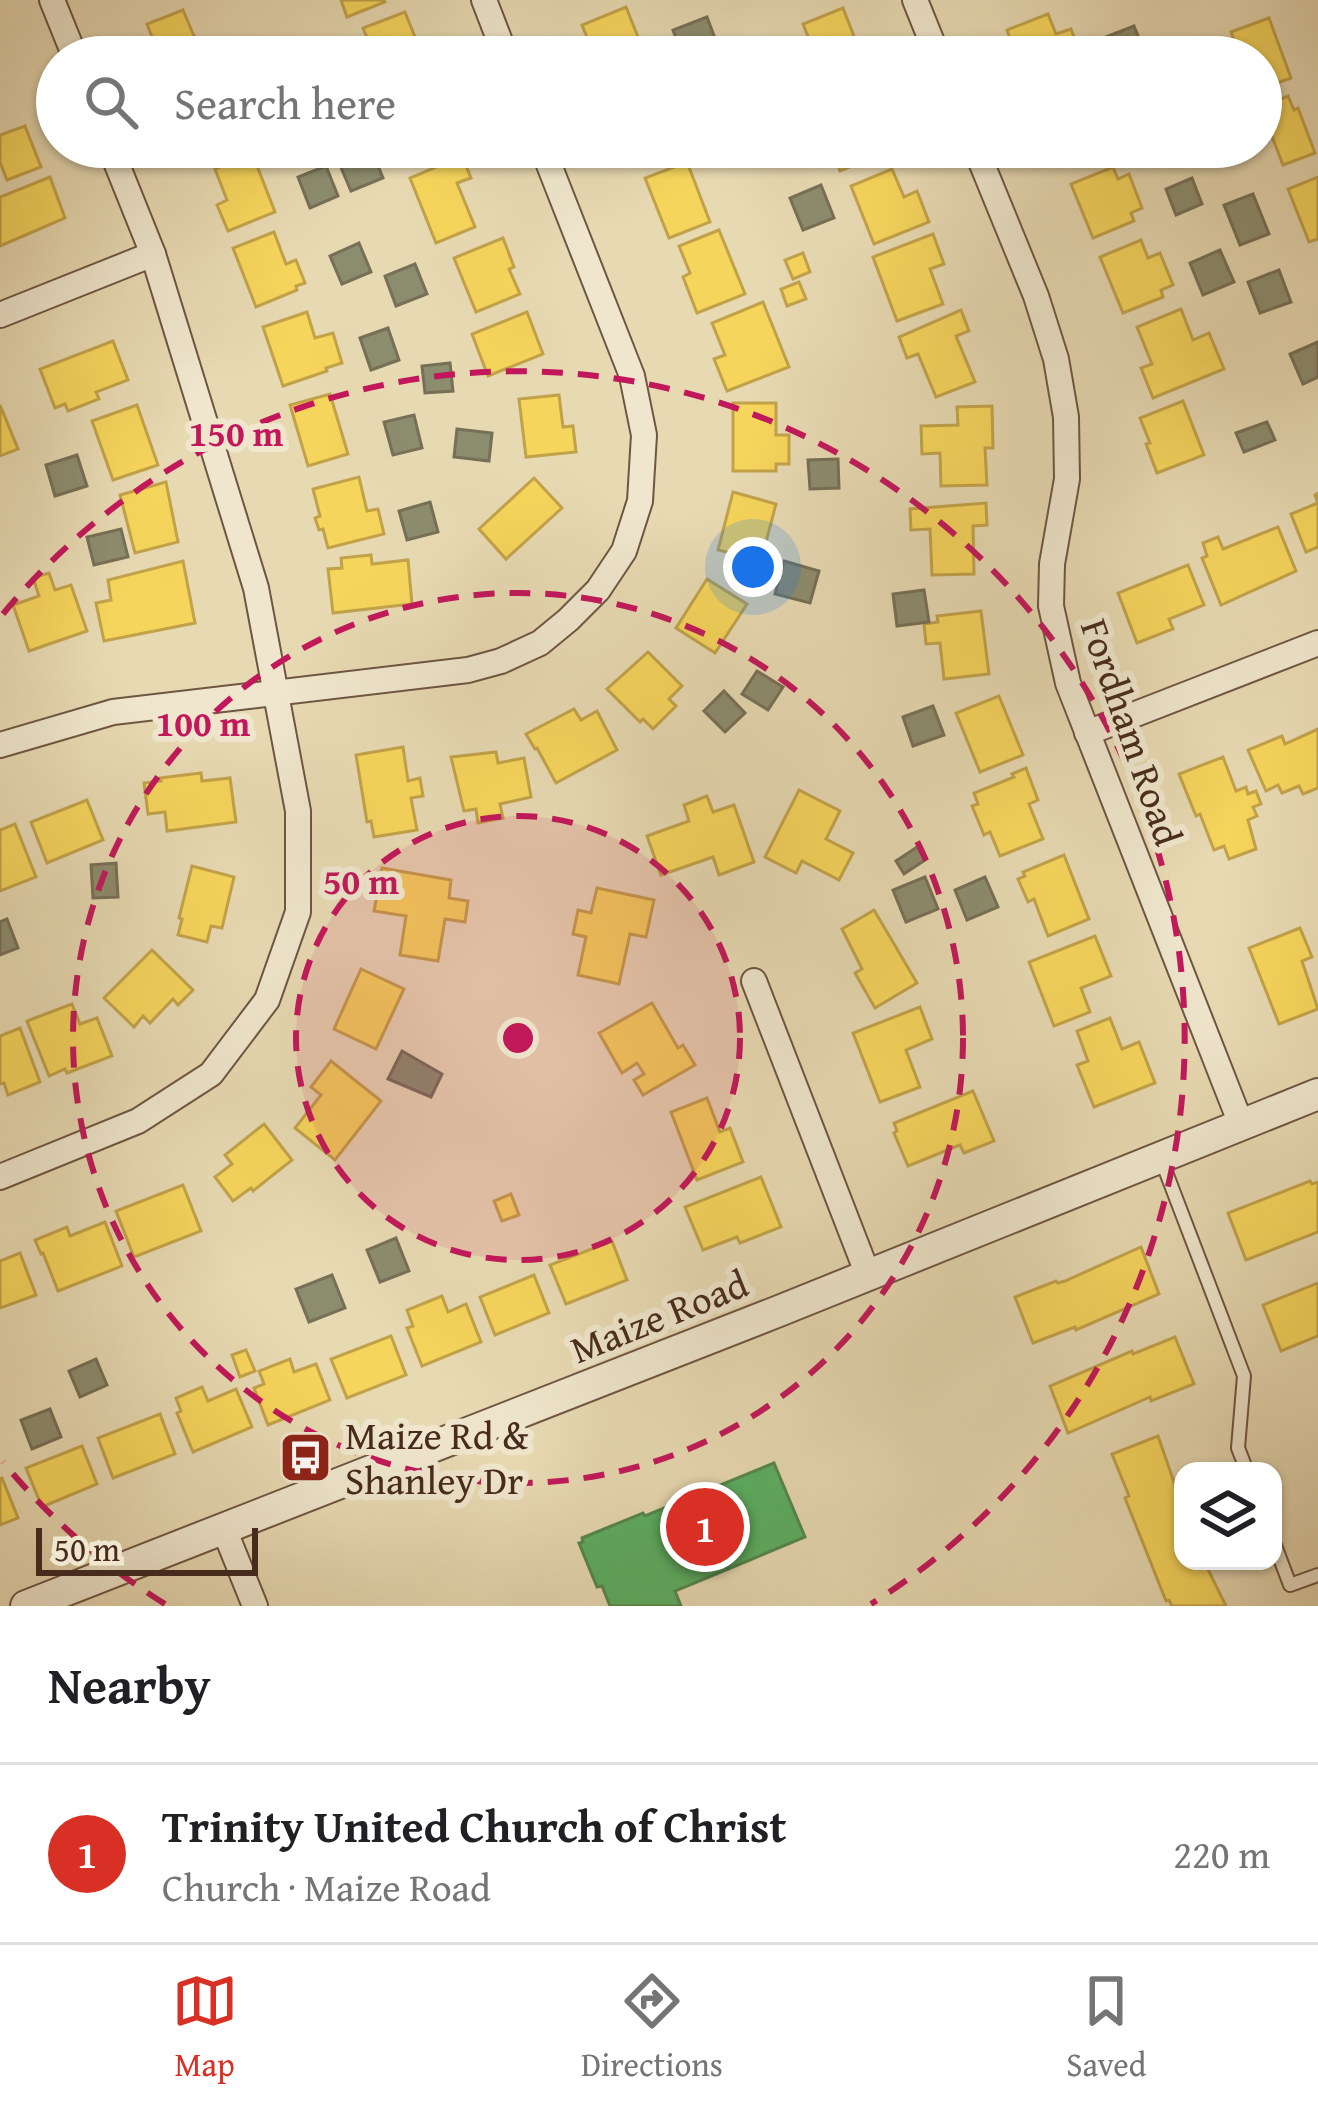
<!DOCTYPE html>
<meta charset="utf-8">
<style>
body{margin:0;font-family:"Gentium Book Plus",serif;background:#f2f2f2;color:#202124}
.controls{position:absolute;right:36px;bottom:36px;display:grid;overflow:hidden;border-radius:24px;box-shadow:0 3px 9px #0004}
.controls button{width:108px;height:108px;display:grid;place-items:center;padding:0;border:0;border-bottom:3px solid #e0e0e0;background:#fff;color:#202124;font:60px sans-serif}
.scale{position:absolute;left:36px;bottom:30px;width:222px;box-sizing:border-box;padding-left:12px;border:6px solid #472b1d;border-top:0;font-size:33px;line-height:42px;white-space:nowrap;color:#472b1d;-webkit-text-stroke:9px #efe6cd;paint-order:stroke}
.you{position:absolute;left:753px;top:567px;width:42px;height:42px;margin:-30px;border:9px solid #fff;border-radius:50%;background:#1a73e8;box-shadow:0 0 0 18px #1a73e833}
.badge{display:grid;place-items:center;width:78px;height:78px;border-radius:50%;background:#d93025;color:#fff;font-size:39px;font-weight:700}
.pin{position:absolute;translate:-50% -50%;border:6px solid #fff;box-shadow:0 3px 12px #0006}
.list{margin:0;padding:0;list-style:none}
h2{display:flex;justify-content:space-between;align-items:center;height:156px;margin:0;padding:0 48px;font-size:51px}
h2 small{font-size:39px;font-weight:400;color:#757577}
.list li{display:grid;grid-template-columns:78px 1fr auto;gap:36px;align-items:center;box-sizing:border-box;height:180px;padding:0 48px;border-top:3px solid #e0e0e0}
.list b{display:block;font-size:45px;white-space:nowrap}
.list p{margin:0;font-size:39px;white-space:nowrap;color:#757577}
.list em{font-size:39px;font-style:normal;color:#757577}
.icon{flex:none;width:66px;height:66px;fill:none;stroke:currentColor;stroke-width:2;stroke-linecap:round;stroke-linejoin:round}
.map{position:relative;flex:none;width:1318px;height:1606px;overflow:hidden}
.search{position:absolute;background:#fff;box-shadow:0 3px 9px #0004;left:36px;right:36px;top:36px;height:132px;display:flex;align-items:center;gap:30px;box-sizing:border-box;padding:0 42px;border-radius:66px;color:#757577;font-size:45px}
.sheet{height:336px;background:#fff}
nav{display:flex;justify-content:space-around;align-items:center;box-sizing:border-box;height:168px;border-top:3px solid #e0e0e0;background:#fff;font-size:33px;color:#757577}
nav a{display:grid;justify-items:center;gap:6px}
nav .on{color:#d93025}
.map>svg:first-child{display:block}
.homes{fill:#f6d55c;stroke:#c2a249;stroke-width:3}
.public{fill:#5aae61;stroke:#54874d;stroke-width:3}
.industry{fill:#8c8c6e;stroke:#776f56;stroke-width:3}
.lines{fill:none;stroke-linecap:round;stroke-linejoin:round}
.service-casing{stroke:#6f5642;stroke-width:16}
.minor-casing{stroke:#6f5642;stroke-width:28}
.tertiary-casing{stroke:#6f5642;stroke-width:34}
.service{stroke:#efe6cd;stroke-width:12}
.minor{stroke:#efe6cd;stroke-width:24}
.tertiary{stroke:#efe6cd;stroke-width:30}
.ring{fill:none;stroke:#c2185b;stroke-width:6;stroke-dasharray:21 15}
.labels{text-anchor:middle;stroke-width:12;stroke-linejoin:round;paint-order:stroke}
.street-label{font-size:39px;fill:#472b1d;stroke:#efe6cd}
.poi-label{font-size:39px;fill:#472b1d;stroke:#efe6cd;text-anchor:start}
.centre{fill:#c2185b;stroke:#efe6cd;stroke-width:6}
.ring-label{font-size:36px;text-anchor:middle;font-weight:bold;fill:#c2185b;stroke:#efe6cd;stroke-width:12;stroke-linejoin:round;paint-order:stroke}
</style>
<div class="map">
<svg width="1318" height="1606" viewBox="0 0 1318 1606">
<rect width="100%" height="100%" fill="#e7d9b2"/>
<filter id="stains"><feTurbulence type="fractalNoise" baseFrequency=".00167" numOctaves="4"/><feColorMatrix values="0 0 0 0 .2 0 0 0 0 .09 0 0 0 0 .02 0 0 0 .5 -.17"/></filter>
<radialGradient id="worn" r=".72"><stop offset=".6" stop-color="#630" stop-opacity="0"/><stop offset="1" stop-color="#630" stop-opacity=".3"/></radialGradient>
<g class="homes">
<polygon points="341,0 384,0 385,2 347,17"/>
<polygon points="626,7 646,57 595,57 582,25"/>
<polygon points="843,8 862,57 807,57 815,54 803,24"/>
<polygon points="183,10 202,55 160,57 147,24"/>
<polygon points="405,12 423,57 375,57 363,28"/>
<polygon points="1048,14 1056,34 1071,29 1081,55 1017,57 1007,30"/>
<polygon points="1269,18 1291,78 1261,89 1261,57 1240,57 1231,32"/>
<polygon points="1288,96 1294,110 1298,108 1315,153 1283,165 1266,121 1269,120 1264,106"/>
<polygon points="25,126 41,167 7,180 0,162 0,135"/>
<polygon points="629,147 679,147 636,164"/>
<polygon points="816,147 886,147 888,151 840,171 835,156 822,162"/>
<polygon points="252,153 275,212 228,231 217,205 227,200 215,169"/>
<polygon points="462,156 471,178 457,183 475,227 436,243 410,178"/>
<polygon points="687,162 710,222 669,238 645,178"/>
<polygon points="1113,167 1118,179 1129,174 1142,208 1131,213 1134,221 1093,238 1071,184"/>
<polygon points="892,169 904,197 917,191 929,222 874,244 851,186"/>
<polygon points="50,177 65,218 0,246 0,197"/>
<polygon points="1318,177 1318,239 1309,242 1288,189"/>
<polygon points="719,230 745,294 697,313 683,277 690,273 679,246"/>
<polygon points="274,232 286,264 296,260 305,283 296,286 297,290 256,307 233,248"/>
<polygon points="933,234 944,264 930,269 943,304 897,321 873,257"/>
<polygon points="503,238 514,267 509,269 520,294 476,312 454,258"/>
<polygon points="1141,240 1148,258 1160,253 1173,285 1161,290 1163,297 1123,313 1100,257"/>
<polygon points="803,253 810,272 793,279 785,260"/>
<polygon points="799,282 806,299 787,306 781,289"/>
<polygon points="763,302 789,367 727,391 714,359 725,355 712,323"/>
<polygon points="1181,309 1193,340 1209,333 1224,369 1153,398 1141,368 1152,364 1137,327"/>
<polygon points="961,310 969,331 956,336 975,382 936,397 918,354 907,358 899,337"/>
<polygon points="307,312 315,338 333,333 342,363 326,368 327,371 283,386 263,327"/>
<polygon points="527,312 543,354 488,376 472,334"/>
<polygon points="113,341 128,380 96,392 99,399 68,411 65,404 55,408 40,369"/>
<polygon points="330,394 348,454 308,466 290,405"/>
<polygon points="559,395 563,427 573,426 576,452 526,457 519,399"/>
<polygon points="1183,401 1204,455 1157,473 1146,444 1150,443 1140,418"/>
<polygon points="733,403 776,403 776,435 789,435 789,464 776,464 776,471 733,471"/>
<polygon points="0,405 18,449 0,456"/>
<polygon points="137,405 158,465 113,480 92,421"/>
<polygon points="992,406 993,448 985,448 987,485 941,486 940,453 922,454 921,426 958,425 957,407"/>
<polygon points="359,477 367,511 378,509 384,534 328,548 323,529 319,530 315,518 320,516 313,489"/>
<polygon points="534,478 562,508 506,559 479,529"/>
<polygon points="166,482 178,542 135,553 120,495"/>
<polygon points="733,492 776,504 761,561 718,550"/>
<polygon points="1318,493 1318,547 1306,552 1291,514 1318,503 1315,495"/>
<polygon points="986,503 987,525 973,526 974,574 932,575 930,529 911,530 910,509"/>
<polygon points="1278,527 1296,571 1221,605 1202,558 1207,556 1203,543 1218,537 1223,549"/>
<polygon points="371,555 372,564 408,560 412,604 333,613 328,569 342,568 341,558"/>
<polygon points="183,561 195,623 104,641 96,603 111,600 108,580"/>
<polygon points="1188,565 1204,605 1169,619 1173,629 1137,643 1118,593"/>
<polygon points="49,573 55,590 71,585 87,631 29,651 13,605 39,596 33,578"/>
<polygon points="707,579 747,604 715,653 676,628"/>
<polygon points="981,611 989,674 944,679 940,643 926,644 924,624 938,622 937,616"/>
<polygon points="648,652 682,686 669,699 676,706 653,729 643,719 640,722 607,689"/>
<polygon points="999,696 1023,755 980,772 956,713"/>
<polygon points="574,709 581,720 597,711 617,750 556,783 537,748 535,749 526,734"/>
<polygon points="1318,729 1318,788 1303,794 1299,786 1282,793 1278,785 1266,791 1248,750 1282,736 1285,744"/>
<polygon points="403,747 408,781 420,778 423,796 411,798 417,830 374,837 371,821 367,822 356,755"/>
<polygon points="496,752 498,763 524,758 531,797 500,804 503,818 478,823 476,809 464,811 451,757"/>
<polygon points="1223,757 1236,791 1246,787 1248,794 1256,791 1261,804 1253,807 1257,816 1248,820 1256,849 1229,859 1224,846 1214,850 1200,814 1196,816 1179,774"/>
<polygon points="1026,768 1038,800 1029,804 1043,839 1000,856 990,832 984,835 972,806 978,804 974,793 1014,777 1012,774"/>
<polygon points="201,773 202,781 230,778 236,822 167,831 165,812 148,814 144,783 161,781 160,778"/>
<polygon points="799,790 840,811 826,839 853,853 839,880 802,861 796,873 765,857"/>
<polygon points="707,796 713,812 734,805 754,862 719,875 713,857 661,875 647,836 689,821 684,805"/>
<polygon points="87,800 103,840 47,863 31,822"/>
<polygon points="15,824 36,877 0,891 0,830"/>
<polygon points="1064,855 1089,919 1048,936 1034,899 1028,902 1018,879 1025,876 1023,872"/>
<polygon points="192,866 234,877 222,928 211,926 207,942 178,935 182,919 179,918"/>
<polygon points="382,868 451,880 449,898 468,901 465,922 445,919 438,961 400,955 406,916 374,911"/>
<polygon points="597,888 654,900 646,937 630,934 619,984 578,975 586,937 573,934 578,910 591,913"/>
<polygon points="874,910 917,983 875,1008 855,973 862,969 842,929"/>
<polygon points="1300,928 1312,957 1302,961 1318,1009 1279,1024 1249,948"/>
<polygon points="1095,936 1111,976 1081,988 1090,1012 1054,1026 1029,962"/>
<polygon points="152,950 193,990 178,1005 173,999 150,1023 143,1016 134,1027 104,998"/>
<polygon points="361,969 404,989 376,1049 334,1029"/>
<polygon points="652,1003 678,1048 683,1045 695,1065 643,1095 634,1080 644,1074 637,1063 622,1073 599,1033"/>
<polygon points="72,1004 80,1024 97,1018 112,1056 67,1073 65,1069 49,1076 27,1021"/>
<polygon points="920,1007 932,1039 906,1050 920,1087 880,1102 853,1033"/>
<polygon points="1110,1018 1122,1049 1139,1042 1155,1083 1094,1107 1077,1065 1088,1061 1077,1031"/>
<polygon points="20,1028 40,1082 8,1095 4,1083 0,1084 0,1036"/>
<polygon points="331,1061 381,1101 335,1160 295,1128 321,1095 311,1087"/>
<polygon points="973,1091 994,1141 964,1153 960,1145 908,1166 894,1133 897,1131 894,1123"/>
<polygon points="707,1098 720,1132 730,1128 743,1162 697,1180 671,1112"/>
<polygon points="264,1124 292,1160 253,1191 251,1188 233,1201 215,1177 232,1164 225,1155"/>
<polygon points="761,1177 781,1227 740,1243 737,1237 703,1250 685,1207"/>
<polygon points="1310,1181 1312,1184 1318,1182 1318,1232 1246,1260 1228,1213"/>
<polygon points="183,1185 201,1231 134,1257 116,1211"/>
<polygon points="511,1194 519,1215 502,1221 494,1201"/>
<polygon points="105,1222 122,1266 58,1291 43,1253 41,1254 35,1240 67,1227 70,1236"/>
<polygon points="612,1241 627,1280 566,1304 550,1265"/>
<polygon points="1141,1247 1159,1294 1076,1330 1075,1327 1033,1343 1015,1297 1056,1281 1058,1283 1065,1281"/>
<polygon points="20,1253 36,1295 0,1308 0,1261"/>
<polygon points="534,1275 549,1313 495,1335 480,1297"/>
<polygon points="1318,1283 1318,1336 1281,1351 1263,1305"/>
<polygon points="442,1296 448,1312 466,1304 481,1342 422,1366 407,1328 413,1326 407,1310"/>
<polygon points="391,1336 406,1375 347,1398 331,1359"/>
<polygon points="1175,1337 1194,1384 1151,1401 1150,1397 1068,1433 1050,1386 1132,1351 1133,1354"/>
<polygon points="246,1350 255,1371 240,1377 232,1355"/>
<polygon points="290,1359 294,1372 316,1364 330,1400 268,1425 254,1388 264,1384 259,1371"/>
<polygon points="202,1387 208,1401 236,1389 252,1427 193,1452 177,1413 181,1411 176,1398"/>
<polygon points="160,1414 175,1454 113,1478 98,1438"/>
<polygon points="1158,1436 1183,1508 1183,1561 1204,1561 1226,1606 1172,1606 1169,1600 1166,1601 1125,1498 1129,1496 1112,1454"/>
<polygon points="82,1446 97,1484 42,1507 26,1468"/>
<polygon points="2,1478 18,1518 0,1525 0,1479"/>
</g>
<polygon class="public" points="774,1463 805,1537 675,1591 681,1606 610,1606 602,1586 597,1587 579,1543 583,1542 582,1538 643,1513 645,1516"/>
<g class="industry">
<polygon points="707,17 719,49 697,57 683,57 673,30"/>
<polygon points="1134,26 1145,53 1137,57 1110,57 1103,38"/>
<polygon points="364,147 370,147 383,178 351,191 337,158"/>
<polygon points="326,166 338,196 310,208 298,177"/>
<polygon points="1192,178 1202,204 1176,215 1166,189"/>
<polygon points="821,185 834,218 803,230 790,198"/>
<polygon points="1253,194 1269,234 1240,245 1224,205"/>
<polygon points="359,243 371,272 342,284 330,256"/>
<polygon points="1220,250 1234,282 1203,295 1190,263"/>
<polygon points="415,264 427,294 396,306 385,276"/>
<polygon points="1279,270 1291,302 1260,313 1248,282"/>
<polygon points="388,328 399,360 371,370 360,338"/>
<polygon points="1318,342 1318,377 1303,384 1290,354"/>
<polygon points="450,363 453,391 425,393 422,366"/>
<polygon points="414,415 422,448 393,455 384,422"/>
<polygon points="1267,422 1275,440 1244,452 1236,433"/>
<polygon points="457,429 492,433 489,461 454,457"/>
<polygon points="77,455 87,486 55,496 46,465"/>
<polygon points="838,459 839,488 810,489 808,460"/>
<polygon points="430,502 438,532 407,540 399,511"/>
<polygon points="121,529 128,557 94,565 87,537"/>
<polygon points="784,561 819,571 810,603 775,594"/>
<polygon points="924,590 929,622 897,626 893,594"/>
<polygon points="757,671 783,687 768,710 742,694"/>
<polygon points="724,691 745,713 725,732 704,711"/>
<polygon points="933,706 944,735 913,746 903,717"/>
<polygon points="917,847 925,860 904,874 896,861"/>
<polygon points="116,863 118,897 93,898 91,865"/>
<polygon points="925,877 938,909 906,922 893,890"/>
<polygon points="985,877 998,907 967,920 955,890"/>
<polygon points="7,919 18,948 0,955 0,922"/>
<polygon points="402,1051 442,1074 431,1097 388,1079"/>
<polygon points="396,1238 409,1271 380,1282 367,1250"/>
<polygon points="332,1275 345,1308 309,1322 296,1289"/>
<polygon points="96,1359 107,1385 80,1397 69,1371"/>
<polygon points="50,1409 61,1437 32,1449 21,1420"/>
</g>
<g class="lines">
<defs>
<g id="service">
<polyline points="1161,1159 1244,1376 1238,1448 1247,1471"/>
<polyline points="1273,1540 1290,1585 1318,1575"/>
</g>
<g id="minor">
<polyline points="52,0 75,57"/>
<polyline points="484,0 506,57"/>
<polyline points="915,0 938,57"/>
<polyline points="975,147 1036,296 1056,359 1066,417 1067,479 1052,564 1051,606 1068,683 1241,1124"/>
<polyline points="0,315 153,254"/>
<polyline points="1087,733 1318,643"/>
<polyline points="0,745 113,712 468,670 501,661 540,643 568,620 598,590 624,551 640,501 644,435 632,376 542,147"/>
<polyline points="754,981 868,1275"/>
<polyline points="0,1177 138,1121 211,1074 267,1000 298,912 298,811 256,588 153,254 110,147"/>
<polyline points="224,1529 255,1606"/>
</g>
<polyline id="tertiary" points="26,1606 779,1311 1318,1094"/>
</defs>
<use href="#service" class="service-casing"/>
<use href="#minor" class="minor-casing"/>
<use href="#tertiary" class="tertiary-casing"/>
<use href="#service" class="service"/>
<use href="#minor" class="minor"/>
<use href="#tertiary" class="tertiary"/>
</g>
<circle cx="518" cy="1038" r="222" fill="#c2185b" fill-opacity=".12"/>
<g class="ring">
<circle cx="518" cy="1038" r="222"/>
<circle cx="518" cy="1038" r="445"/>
<path d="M165 1604A667 667 0 0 1 3 1462M3 614A667 667 0 1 1 871 1604"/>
</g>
<defs>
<symbol id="bus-square" viewBox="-11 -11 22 22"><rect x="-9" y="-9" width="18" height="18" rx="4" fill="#8f2418" stroke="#efe6cd"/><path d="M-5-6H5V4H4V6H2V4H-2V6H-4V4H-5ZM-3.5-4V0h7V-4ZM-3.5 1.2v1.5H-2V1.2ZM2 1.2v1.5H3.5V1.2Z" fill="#fff"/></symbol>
</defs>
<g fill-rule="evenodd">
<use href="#bus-square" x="276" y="1428" width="59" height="59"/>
</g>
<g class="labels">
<g class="street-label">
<text transform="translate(1132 732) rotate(71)" y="14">Fordham Road</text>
<text transform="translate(659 1316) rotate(-22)" y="14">Maize Road</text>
</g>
<g class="poi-label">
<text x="345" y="1449">Maize Rd &amp;<tspan x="345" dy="45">Shanley Dr</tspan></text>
</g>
</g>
<circle cx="518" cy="1038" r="18" class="centre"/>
<g class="ring-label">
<text x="236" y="446">150 m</text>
<text x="203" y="736">100 m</text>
<text x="361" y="894">50 m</text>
</g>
<rect width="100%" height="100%" filter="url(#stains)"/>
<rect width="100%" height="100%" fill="url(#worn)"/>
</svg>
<div class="controls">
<button><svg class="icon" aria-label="layers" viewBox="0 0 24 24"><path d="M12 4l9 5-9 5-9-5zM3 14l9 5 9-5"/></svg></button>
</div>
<div class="scale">50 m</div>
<div class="you"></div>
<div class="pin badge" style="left:705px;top:1527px">1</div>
<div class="search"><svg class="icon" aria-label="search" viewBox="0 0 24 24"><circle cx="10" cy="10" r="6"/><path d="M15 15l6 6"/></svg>Search here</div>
</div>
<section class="sheet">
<h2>Nearby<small></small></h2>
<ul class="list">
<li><span class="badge">1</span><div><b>Trinity United Church of Christ</b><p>Church · Maize Road</p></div><em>220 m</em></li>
</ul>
</section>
<nav>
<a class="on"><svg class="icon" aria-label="map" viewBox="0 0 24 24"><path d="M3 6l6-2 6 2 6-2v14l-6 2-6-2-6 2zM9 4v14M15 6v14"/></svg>Map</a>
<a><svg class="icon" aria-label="directions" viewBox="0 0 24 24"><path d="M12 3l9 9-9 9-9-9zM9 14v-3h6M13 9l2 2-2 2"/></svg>Directions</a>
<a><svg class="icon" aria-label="saved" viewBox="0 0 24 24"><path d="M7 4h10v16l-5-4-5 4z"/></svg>Saved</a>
</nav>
